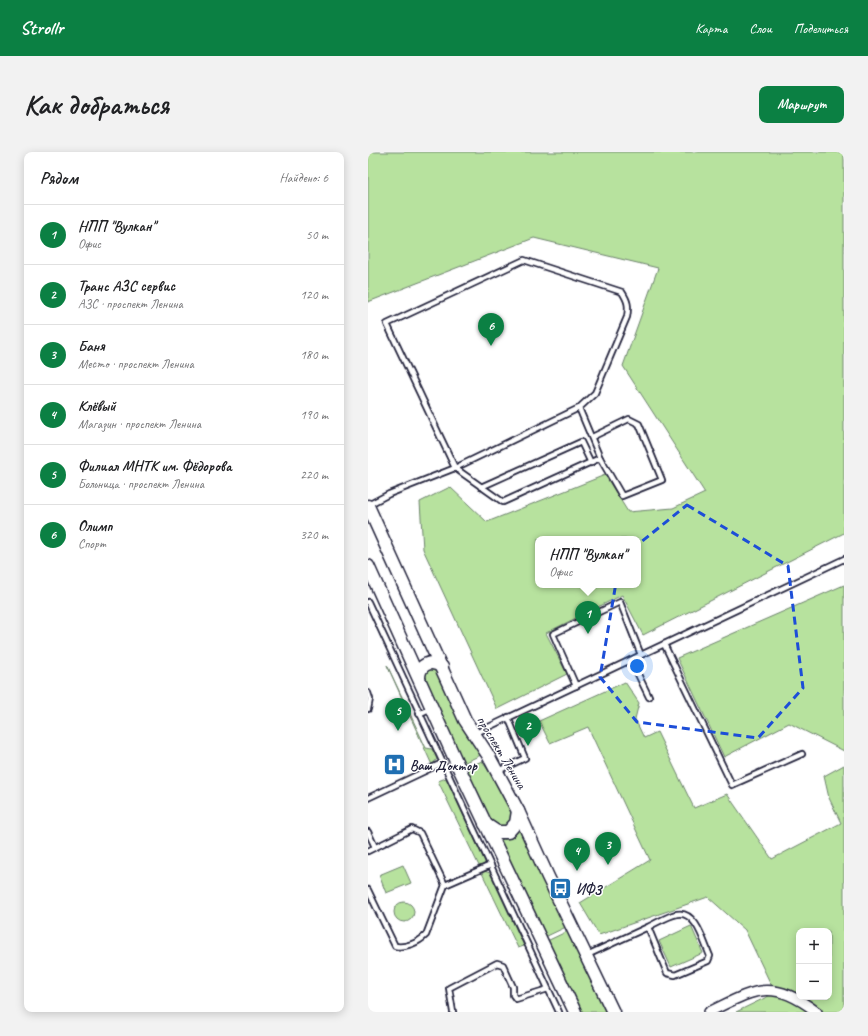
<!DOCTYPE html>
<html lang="ru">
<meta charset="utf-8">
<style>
body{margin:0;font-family:Caveat,sans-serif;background:#f2f2f2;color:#202124}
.controls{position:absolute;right:12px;bottom:12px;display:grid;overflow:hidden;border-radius:8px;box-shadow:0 2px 10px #0003}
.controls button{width:36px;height:36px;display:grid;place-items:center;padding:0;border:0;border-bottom:1px solid #e0e0e0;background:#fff;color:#202124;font:20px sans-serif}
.you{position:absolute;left:269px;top:514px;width:14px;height:14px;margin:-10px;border:3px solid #fff;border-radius:50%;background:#1a73e8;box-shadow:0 0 0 6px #1a73e833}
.badge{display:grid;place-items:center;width:26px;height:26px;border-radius:50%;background:#0b8043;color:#fff;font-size:13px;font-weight:700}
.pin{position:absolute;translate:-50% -33px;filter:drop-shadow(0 1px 2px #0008)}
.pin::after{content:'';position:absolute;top:21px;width:14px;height:12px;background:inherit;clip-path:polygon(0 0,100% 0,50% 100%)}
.popup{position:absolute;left:167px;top:384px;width:106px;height:52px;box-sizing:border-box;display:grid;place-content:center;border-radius:8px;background:#fff;filter:drop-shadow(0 1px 3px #0005);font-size:13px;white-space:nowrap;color:#757577}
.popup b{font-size:15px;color:#202124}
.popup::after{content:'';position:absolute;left:50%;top:100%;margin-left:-8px;border:8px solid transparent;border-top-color:#fff}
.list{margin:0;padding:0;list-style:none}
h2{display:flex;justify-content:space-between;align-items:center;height:52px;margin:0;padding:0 16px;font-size:17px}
h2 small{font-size:13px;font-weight:400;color:#757577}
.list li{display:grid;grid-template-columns:26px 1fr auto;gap:12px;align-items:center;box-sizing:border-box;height:60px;padding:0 16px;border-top:1px solid #e0e0e0}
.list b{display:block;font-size:15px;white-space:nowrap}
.list p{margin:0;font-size:13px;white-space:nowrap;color:#757577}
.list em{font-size:13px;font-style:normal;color:#757577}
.map{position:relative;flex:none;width:476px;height:860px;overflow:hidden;border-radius:8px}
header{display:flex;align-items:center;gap:24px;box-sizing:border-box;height:56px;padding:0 20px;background:#0b8043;color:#fff}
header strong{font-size:19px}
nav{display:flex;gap:22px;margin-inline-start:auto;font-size:14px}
.intro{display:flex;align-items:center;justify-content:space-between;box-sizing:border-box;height:96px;padding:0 24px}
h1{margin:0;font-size:28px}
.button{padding:10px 18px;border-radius:8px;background:#0b8043;color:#fff;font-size:14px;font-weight:700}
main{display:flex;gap:24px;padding:0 24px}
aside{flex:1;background:#fff;border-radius:8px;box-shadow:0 2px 10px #0003}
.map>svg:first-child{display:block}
.green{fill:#b7e29e;stroke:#6c826c;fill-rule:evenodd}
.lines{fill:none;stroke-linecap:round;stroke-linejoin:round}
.service-casing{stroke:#22223b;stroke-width:8}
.minor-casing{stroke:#22223b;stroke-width:12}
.secondary-casing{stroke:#22223b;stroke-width:15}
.service{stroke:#fff;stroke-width:4.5}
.minor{stroke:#fff;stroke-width:9}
.secondary{stroke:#fff;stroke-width:12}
.marked{fill:none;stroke:#1d4ed8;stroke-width:3;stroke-dasharray:8 5;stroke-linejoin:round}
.labels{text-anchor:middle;stroke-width:3;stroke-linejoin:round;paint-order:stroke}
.street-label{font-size:14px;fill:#22223b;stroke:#fff}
.poi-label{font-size:14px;font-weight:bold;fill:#22223b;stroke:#fff;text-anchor:start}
</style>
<header>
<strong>Strollr</strong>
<nav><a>Карта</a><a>Слои</a><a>Поделиться</a></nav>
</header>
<div class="intro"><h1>Как добраться</h1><a class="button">Маршрут</a></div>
<main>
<aside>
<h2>Рядом<small>Найдено: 6</small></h2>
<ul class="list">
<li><span class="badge">1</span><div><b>НПП &quot;Вулкан&quot;</b><p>Офис</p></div><em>50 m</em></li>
<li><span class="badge">2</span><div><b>Транс АЗС сервис</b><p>АЗС · проспект Ленина</p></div><em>120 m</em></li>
<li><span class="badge">3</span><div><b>Баня</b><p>Место · проспект Ленина</p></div><em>180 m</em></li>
<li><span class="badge">4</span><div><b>Клёвый</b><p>Магазин · проспект Ленина</p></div><em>190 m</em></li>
<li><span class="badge">5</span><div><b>Филиал МНТК им. Фёдорова</b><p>Больница · проспект Ленина</p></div><em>220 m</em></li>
<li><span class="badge">6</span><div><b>Олимп</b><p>Спорт</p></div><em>320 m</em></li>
</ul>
</aside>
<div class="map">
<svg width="476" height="860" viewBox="0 0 476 860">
<rect width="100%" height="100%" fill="#fff"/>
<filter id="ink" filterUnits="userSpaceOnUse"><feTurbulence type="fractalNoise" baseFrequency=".025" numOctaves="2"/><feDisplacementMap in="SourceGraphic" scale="8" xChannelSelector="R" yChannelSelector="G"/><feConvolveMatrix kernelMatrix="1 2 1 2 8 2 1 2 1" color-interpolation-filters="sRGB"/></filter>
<g filter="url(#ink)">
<g class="green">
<path d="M0,0H476V381L275,483L254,443L178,481L199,522L129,557L55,397L52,350L82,335L119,370L237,323L260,360L305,356L337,341L255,214L290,116L166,86L0,150ZM170,387H270V433H170Z"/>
<polygon points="476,433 476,599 421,571 356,605 309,506"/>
<polygon points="19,513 58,596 64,597 69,607 64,613"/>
<polygon points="61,517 69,520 113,603 95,611 55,522"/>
<path d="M257,530L271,551L267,567L276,586L289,580L326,656L359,642L404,707L473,671L461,646L456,624L476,613V860H368L407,841L377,778L340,745L231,783L212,751L282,708L220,575L182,591L171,569ZM431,779H461V845H431Z"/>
<polygon points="114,609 135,641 144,661 141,671 135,675 124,673 96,617"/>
<polygon points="78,626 117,710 116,714 112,716 70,629"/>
<path d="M151,677L198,775L177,785L129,687C138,689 147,686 151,677Z"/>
<polygon points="35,713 43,731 18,741 11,723"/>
<polygon points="116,719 122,721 156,794 150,796 114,721"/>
<circle cx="36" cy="760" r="10"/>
<polygon points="323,774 335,801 303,815 291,789"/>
<polygon points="200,779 238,860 213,860 179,789"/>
</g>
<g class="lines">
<defs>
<g id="service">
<polyline points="224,285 261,267 271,272 294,328 254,344 232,306"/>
<polyline points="113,335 213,290 223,311"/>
<path d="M0,353L21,342L87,316L211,256L227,241L259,165C261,154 260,149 254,140L156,108L19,172L87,316L135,350L232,306L211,256"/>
<polyline points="0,450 191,860"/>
<polyline points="296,492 364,633 434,602"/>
<polyline points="263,508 281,545"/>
<polyline points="208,534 185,482 252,450 273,503"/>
<polyline points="0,541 2,547 0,557"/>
<polyline points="51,562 63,556"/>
<polyline points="108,581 476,407"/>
<polyline points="130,619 157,606 140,565"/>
<polyline points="0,646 74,611"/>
<polyline points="0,680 7,695"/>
<path d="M0,699L44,677L52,681L77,733L58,783C50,791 37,796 27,794L0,738"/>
<polyline points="77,733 123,713"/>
<path d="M219,803L280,775L299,821L307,823L340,809L342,804C336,791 328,758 309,762C299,764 289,771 280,775"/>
<polyline points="85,860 81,836 129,811 135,813 145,835 145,843 148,847 180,837"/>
</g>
<path id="minor" d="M341,860C388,837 403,826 449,860"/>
<g id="secondary">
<polyline points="0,354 97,568 120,603 150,659 180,725 245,860"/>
<polyline points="0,414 91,616 207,860"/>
<path d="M51,526C51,512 63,507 74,515"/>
<polyline points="117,672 129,680 140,680 148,671 150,659"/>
</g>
</defs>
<use href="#service" class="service-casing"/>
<use href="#minor" class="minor-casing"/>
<use href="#secondary" class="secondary-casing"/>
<use href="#service" class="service"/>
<use href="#minor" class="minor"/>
<use href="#secondary" class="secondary"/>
</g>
</g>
<path class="marked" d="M319,353L420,414L435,536L390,586L269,570L232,525L252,407Z"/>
<defs>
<symbol id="hospital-square" viewBox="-11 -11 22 22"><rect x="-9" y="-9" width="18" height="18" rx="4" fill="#1f6fb2" stroke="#fff"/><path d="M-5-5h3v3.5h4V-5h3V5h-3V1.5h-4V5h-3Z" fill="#fff"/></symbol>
<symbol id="bus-square" viewBox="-11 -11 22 22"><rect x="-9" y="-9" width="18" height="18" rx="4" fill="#1f6fb2" stroke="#fff"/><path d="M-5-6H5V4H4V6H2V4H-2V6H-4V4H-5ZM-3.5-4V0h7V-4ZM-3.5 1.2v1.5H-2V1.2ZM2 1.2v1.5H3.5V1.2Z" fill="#fff"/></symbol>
</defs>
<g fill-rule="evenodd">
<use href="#hospital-square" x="14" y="600" width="25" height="25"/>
<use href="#bus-square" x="180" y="724" width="25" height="25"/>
</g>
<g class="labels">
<g class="street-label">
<text transform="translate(134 600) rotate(59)" y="5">проспект Ленина</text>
</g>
<g class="poi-label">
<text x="42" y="618">Ваш Доктор</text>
<text x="208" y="742">ИФЗ</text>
</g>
</g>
</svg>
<div class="controls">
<button>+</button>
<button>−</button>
</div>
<div class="you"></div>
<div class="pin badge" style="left:220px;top:482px">1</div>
<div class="popup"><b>НПП &quot;Вулкан&quot;</b>Офис</div>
<div class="pin badge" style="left:160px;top:594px">2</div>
<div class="pin badge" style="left:240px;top:713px">3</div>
<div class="pin badge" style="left:209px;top:719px">4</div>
<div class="pin badge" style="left:30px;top:579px">5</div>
<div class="pin badge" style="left:123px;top:194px">6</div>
</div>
</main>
